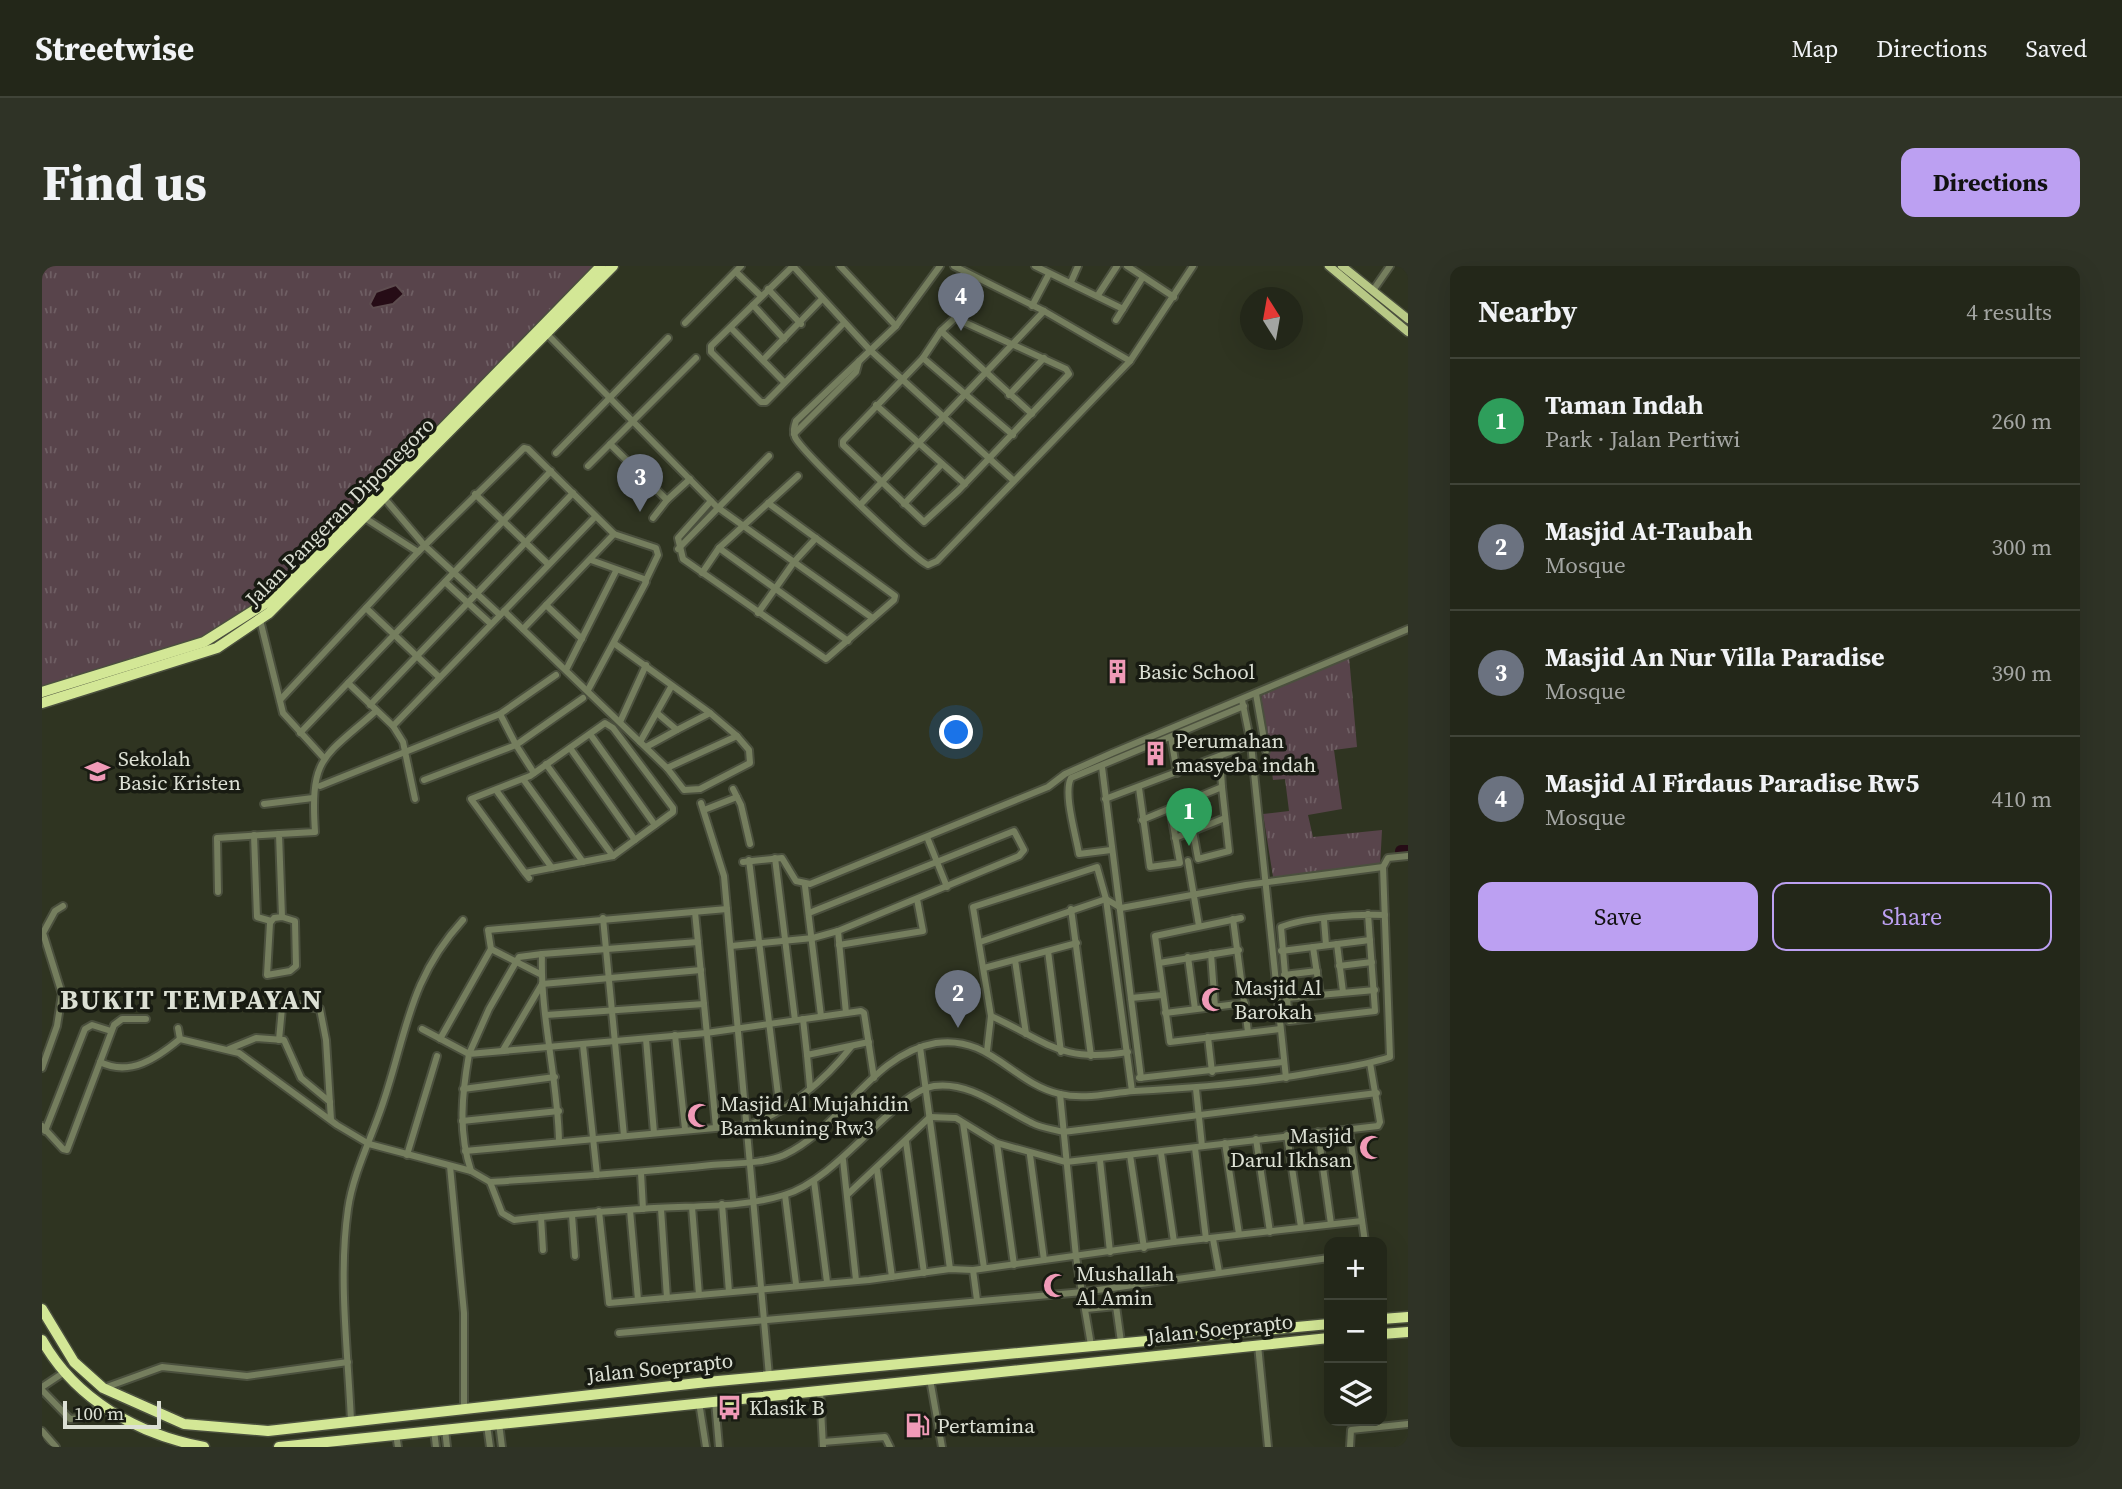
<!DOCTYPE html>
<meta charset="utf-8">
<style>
body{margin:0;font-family:"Source Serif 4",serif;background:#2f3326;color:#f1f3f6}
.controls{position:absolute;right:21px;bottom:21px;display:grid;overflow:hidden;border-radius:14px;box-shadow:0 7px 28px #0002}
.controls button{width:63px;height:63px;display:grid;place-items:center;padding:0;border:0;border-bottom:2px solid #404438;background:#232719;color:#f1f3f6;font:35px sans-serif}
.compass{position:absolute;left:1198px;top:21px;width:63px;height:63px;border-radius:50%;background:#232719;box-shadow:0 7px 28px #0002;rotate:349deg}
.scale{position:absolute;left:21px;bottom:18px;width:98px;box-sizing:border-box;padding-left:7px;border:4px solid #dce0d4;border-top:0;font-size:19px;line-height:24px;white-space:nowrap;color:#dce0d4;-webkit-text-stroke:5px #181b12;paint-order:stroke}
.you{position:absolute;left:915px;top:467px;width:24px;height:24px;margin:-18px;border:5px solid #fff;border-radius:50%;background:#1a73e8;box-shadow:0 0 0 10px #1a73e833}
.badge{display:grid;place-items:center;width:46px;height:46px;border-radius:50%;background:#bca0f2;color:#fff;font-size:23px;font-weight:700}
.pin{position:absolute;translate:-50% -58px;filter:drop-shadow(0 2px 4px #0008)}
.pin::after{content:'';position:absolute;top:37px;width:24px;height:21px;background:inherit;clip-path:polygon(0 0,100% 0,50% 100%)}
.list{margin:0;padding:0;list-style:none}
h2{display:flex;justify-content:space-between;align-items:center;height:91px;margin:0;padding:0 28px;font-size:30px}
h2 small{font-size:23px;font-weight:400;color:#a3a5a2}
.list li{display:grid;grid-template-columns:46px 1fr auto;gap:21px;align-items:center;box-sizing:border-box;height:126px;padding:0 28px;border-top:2px solid #404438}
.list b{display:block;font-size:26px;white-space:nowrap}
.list p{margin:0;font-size:23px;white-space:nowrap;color:#a3a5a2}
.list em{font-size:23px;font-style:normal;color:#a3a5a2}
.actions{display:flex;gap:14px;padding:21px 28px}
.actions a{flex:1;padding:16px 0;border:2px solid #bca0f2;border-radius:14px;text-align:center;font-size:24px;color:#bca0f2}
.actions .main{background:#bca0f2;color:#111}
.icon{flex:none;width:38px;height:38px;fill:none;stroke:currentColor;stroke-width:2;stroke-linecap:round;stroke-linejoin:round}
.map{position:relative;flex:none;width:1366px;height:1181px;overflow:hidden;border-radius:14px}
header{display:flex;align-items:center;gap:42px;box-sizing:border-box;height:98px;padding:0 35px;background:#232719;border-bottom:2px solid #404438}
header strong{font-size:33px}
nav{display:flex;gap:38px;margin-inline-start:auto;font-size:24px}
.intro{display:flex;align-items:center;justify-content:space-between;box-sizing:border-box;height:168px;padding:0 42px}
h1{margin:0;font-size:49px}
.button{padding:18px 32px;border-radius:14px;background:#bca0f2;color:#111;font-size:24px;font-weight:700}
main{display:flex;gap:42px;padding:0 42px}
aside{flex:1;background:#232719;border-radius:14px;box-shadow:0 7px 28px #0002}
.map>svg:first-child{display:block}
.grass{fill:url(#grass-tufts)}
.water{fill:#260c16;stroke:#5d4c4f;stroke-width:2}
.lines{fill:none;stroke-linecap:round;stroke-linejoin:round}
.river{stroke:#260c16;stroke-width:12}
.minor-casing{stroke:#4b503e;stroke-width:10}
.major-casing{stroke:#4b503e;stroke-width:11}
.highway-casing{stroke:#4b503e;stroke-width:13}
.minor{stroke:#757e5e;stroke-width:6}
.major{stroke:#b8c986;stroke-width:8}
.highway{stroke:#d3e796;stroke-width:10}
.labels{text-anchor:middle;stroke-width:7;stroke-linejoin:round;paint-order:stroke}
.street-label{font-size:21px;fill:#dce0d4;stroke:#181b12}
.poi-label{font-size:21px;fill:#dce0d4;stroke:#181b12;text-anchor:start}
.district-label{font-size:28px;font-weight:bold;letter-spacing:2px;fill:#dce0d4;stroke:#181b12}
</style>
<header>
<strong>Streetwise</strong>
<nav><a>Map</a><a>Directions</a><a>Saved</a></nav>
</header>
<div class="intro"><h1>Find us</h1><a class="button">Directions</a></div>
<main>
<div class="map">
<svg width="1366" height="1181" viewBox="0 0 1366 1181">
<defs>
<pattern id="grass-tufts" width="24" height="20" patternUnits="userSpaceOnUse" patternTransform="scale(1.75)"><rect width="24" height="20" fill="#58444b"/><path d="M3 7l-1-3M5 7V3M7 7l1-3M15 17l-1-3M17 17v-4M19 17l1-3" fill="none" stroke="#6f5f64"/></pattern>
</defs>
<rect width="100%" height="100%" fill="#2f3421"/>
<g class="grass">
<path d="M0,0H562L238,331C166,387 86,404 0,429Z"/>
<polygon points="1307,390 1315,481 1292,484 1300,543 1266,549 1271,571 1340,564 1338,601 1232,617 1221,548 1247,545 1243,513 1231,514 1219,429"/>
</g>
<polygon class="water" points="354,19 362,28 351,38 331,42 328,38 334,26"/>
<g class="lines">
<polyline class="river" points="1359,585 1366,585"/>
<defs>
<g id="minor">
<polyline points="751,0 828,84 971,214"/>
<polyline points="798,0 854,60"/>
<path d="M898,0L854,60L754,155C752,161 751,165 753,171C759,185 871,292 886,299L895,295L1088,95L1151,0"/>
<polyline points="912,0 1002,45 1088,95"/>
<polyline points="993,0 1081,43"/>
<polyline points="1085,0 1132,31"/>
<polyline points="750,1 669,80 669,86 719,136 724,136 802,57"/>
<polyline points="694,6 719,30"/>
<polyline points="1029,16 1036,0"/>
<polyline points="726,23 759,58"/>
<polyline points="1332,23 1348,0"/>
<polyline points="1056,29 1075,0"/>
<polyline points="711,39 742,73"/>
<polyline points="990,40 1007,8"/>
<polygon points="913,52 1024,103 1027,108 917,224 882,256 801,179 801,175 881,92 899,65"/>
<polyline points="1074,54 1101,11"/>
<polyline points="643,57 699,0"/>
<polyline points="689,62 742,116"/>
<polyline points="899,65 990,148"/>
<polyline points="504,67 675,241 829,351"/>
<polyline points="881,92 971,169"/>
<polyline points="721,94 780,33"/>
<polyline points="967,129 1002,92"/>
<polyline points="834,139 923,218"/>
<polyline points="752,168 814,106 817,95"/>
<polyline points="568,178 625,234"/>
<polyline points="514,187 626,72"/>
<polyline points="546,200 654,92"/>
<polyline points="433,228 506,298"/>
<polyline points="343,233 383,280 458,349"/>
<polyline points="669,235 636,272 641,293 784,393 852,334 853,330 726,237"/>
<polyline points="819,238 1002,45"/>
<polyline points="862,238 900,198"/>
<polyline points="323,252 376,286"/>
<polyline points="611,252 625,234 648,213"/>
<polyline points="677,282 806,375"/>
<polyline points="636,283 727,190"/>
<polyline points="660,307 677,282 756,210"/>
<polyline points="403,316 449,358"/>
<polyline points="504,339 540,373"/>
<polyline points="324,342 397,411"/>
<polyline points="462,345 625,502 642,524 658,523 708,497 707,484 695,470"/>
<polyline points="716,347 752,296 774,272"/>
<polyline points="218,354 241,447 281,491"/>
<polyline points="481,363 572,268"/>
<polyline points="573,378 668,447"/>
<polyline points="524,404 574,305"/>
<polyline points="306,417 351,460 553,251"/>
<polyline points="546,424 604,316 602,313 549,294"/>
<polyline points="1214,428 1224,485"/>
<polyline points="238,434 376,286 482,182 486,183 572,268 614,282 616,289 604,314"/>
<polyline points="1200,434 1209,478 1244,812"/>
<polyline points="328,439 531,227"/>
<polyline points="615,447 635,464 668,447 695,470 625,502"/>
<polyline points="578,456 604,399"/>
<polyline points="351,460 361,476 373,533"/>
<polyline points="258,467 509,205"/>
<polyline points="548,468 613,559"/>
<polyline points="1129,471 1135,507"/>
<polyline points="598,476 629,421"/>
<polyline points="604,481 635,464"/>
<polyline points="528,482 593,574"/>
<polyline points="1178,490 1180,521"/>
<polyline points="504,498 571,590"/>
<polyline points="1060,501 1099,812"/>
<polyline points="492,507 474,479 541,432"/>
<polyline points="481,513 541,596"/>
<polyline points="382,514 474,479 458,448 514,409"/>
<polyline points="278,520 458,448"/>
<polyline points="1097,522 1108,601 1138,597 1128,542"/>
<polyline points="691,523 699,539 708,578"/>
<polyline points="454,524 510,602"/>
<polyline points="1063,533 1209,478"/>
<polyline points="659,537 682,610 727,1110"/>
<polyline points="222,538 271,532"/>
<polyline points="662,544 695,531"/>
<polyline points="1100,554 1180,521 1187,585 1156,593 1151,565"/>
<polyline points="212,569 215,651 229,655"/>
<polyline points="885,571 905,621"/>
<polyline points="1133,572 1183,552"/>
<path d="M1069,584L1037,588C1034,570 1021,527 1029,512L1202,440"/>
<polyline points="733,592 753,754"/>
<polyline points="707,594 738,845"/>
<polyline points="1146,595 1157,660"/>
<polyline points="701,596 740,592 754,615 768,618 1006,521 1023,508 1070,487 1366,363"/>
<polyline points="483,607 571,590 631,546 631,542 571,462 563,457 488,510 429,533 483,607 487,612"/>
<polyline points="763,620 779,750"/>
<polyline points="176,626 175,572 237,568"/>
<polyline points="1029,643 1049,790"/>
<polyline points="653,646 674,861"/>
<path d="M1326,648L1333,745L1247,755L1239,661C1264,651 1315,648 1343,649"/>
<path d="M240,651L253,655L254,700L248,705L225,709L228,657L232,652L240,651L237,568L273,566C268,490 281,492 334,445"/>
<polyline points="561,652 582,870"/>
<polyline points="1199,652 1113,670 1128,776 1238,763"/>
<polyline points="1191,653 1206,766"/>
<polyline points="1282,654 1284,679"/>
<polyline points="796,665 804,747"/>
<polyline points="938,676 1064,633 1079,642 1204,619 1341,601"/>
<polyline points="1295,678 1301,726"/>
<polyline points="797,679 881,665 875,633"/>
<polyline points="689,680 771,672 796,665 977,590 982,584 972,565 767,647"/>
<polyline points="1271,681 1278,728"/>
<polyline points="1006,685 1019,786"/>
<polyline points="1239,685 1328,674"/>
<polyline points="1169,688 1173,741"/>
<polyline points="1146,691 1153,743"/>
<polyline points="973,694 984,768"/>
<polyline points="1117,697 1197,684"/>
<polyline points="1297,700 1330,696"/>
<polyline points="942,702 1035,677"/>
<polyline points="500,709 449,683 446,664 685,643"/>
<polyline points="1242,709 1275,705"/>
<polyline points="500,718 659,704"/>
<polyline points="1089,732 1120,729"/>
<polyline points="1244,732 1333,724"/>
<polyline points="1123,747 1203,737"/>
<polyline points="504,749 662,738"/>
<path d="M949,750C1006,776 1018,797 1086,786"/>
<polyline points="761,753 765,789 827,776"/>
<path d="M136,762L138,773L197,787L295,859L327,878L429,905L448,916C522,911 595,907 669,899C692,897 721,898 742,889C799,863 829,788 894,777C948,769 970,817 1018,828C1042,834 1067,827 1092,825C1154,822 1214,817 1275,806C1300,802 1324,799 1348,791L1341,601L1346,592L1366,590"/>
<polyline points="380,763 427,788 447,743 477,691 500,688"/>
<polyline points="633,769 643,863"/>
<polyline points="1166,771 1170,806"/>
<polyline points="398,773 449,683"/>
<polyline points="604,773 612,867"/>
<polyline points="237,774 240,742 256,739 278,743 284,774 289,854"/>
<polyline points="541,779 555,909"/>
<polyline points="878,781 908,1003"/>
<polyline points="187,783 214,772 242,774 259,812 288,836"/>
<polyline points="461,784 500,718"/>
<polyline points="945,785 949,750 931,641 1055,601 1064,633 1090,825"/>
<polyline points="765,789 768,821"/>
<path d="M58,796C88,811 115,792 138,773"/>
<polyline points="0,802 15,760 20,728 1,667 13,645 21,640"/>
<polyline points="1097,812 1241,796"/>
<polyline points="421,823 513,811"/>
<polyline points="1154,823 1160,880"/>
<polyline points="1018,828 1034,991 1049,1079"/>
<polyline points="888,851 914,852 955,877 1024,896 1336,860 1338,856 1328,797"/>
<polyline points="420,855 517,845"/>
<polyline points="921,857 942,1002"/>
<polyline points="0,860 21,883 25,884 72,759 80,753 104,753"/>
<polyline points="1307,863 1323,976"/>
<polyline points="3,865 43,763 50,759 69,765"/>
<polyline points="1276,866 1289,958"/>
<polyline points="1245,869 1259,961"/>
<polyline points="1214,873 1228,966"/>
<path d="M517,876C516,813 498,751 500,688L656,676"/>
<polyline points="864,876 882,1007"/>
<polyline points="955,877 972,999"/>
<polyline points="1183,877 1197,968"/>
<polyline points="1153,882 1164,973"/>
<path d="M423,885L706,859C745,847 784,813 809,781"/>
<polyline points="1119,887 1132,976"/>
<polyline points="365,889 395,790"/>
<polyline points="988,889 1002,994"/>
<polyline points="1088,889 1102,982"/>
<polyline points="801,894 814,1014"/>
<polyline points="1058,894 1068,986"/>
<polyline points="408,900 422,1047 422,1142"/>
<polyline points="835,904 850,1011"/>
<path d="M429,905C416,866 420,828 427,788L664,767L819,745L822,747L832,812"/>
<polyline points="599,907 601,943"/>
<polyline points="772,915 785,1016"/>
<path d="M448,916L460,947L472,954C514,949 557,946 599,943C646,939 697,943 742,929C797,913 852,826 892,820C928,815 959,842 990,857C999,862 1011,863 1021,866L1335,827"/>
<polyline points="806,928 888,851"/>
<polyline points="743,929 754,1018"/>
<polyline points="680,938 687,1026"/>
<polyline points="650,941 657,1029"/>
<polyline points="619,943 625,1032"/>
<polyline points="588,944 596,1034"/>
<polyline points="557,945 567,1037 827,1014 908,1003 931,1004 1132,976 1320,955"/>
<polyline points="530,949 533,990"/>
<polyline points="499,951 501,984"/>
<polyline points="1171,973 1177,1006"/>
<polyline points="931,1004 935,1034"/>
<polyline points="1044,1043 1074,1040 1079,1076"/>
<polyline points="577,1067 1041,1026 1287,992"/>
<polyline points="1216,1079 1226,1181"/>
<polyline points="888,1113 900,1181"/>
<polyline points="0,1121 21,1107"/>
<polyline points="62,1122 120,1101 205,1110 306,1096"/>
<polyline points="0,1124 28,1153 39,1152 60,1139"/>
<polyline points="778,1124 781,1181"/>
<polyline points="673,1135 677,1181"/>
<polyline points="657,1136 664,1181"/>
<path d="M309,1155C306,1086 296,1012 306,943C311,907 330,871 341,837C365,766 367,713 421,654"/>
<polyline points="457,1157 460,1181"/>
<polyline points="445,1159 448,1181"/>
<polyline points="403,1163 405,1181"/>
<polyline points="392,1164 394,1181"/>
<polyline points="0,1165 14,1181"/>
<polyline points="354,1168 356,1181"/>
<polyline points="781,1176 843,1171 848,1181"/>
<polyline points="1308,1181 1309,1164 1366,1158"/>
</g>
<g id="major">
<polyline points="1287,0 1366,66"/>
<polyline points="1300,0 1366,53"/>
</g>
<g id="highway">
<polyline points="0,426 162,376 227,335 275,291 559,0"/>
<polyline points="0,437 175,382 227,347 571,0"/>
<polyline points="0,1043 32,1096 61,1122 142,1158 226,1165 665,1116 1287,1058"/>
<polyline points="1340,1053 1366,1051"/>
<polyline points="1340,1068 1366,1066"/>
<path d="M0,1074C34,1134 95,1168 162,1181"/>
<polyline points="237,1181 1287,1072"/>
</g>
</defs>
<use href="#minor" class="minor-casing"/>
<use href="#major" class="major-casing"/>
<use href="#highway" class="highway-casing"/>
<use href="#minor" class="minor"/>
<use href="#major" class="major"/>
<use href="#highway" class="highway"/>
</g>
<defs>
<symbol id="building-bare" viewBox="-9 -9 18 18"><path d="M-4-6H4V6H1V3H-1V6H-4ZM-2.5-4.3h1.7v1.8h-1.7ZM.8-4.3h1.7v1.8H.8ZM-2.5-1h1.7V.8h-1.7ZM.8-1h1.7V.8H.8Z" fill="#f09ab7" stroke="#181b12" stroke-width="2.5" paint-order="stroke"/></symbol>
<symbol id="school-bare" viewBox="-9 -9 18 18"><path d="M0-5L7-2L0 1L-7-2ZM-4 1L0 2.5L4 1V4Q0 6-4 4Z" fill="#f09ab7" stroke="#181b12" stroke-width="2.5" paint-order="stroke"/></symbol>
<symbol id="mosque-bare" viewBox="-9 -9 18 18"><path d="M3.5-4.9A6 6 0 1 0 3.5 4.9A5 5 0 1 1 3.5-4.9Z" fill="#f09ab7" stroke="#181b12" stroke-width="2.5" paint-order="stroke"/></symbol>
<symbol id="bus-bare" viewBox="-9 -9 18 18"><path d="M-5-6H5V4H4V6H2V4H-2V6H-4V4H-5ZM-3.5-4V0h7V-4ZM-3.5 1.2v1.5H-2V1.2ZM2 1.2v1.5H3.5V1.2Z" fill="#f09ab7" stroke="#181b12" stroke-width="2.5" paint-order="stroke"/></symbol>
<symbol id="fuel-bare" viewBox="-9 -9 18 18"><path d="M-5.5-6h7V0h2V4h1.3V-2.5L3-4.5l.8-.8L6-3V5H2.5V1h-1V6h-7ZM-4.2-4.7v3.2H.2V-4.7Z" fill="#f09ab7" stroke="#181b12" stroke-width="2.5" paint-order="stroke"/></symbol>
</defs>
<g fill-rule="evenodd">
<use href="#building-bare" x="1058" y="388" width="35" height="35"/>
<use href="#building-bare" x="1096" y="470" width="35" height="35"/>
<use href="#school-bare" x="38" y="488" width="35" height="35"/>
<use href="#mosque-bare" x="1154" y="716" width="35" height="35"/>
<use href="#mosque-bare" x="640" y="832" width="35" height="35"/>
<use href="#mosque-bare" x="1312" y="864" width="35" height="35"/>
<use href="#mosque-bare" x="996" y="1002" width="35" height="35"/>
<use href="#bus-bare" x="670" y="1124" width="35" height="35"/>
<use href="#fuel-bare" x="858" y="1142" width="35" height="35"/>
</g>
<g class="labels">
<g class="street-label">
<text transform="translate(298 246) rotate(-45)" y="7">Jalan Pangeran Diponegoro</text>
<text transform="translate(1178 1063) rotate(-6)" y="7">Jalan Soeprapto</text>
<text transform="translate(618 1102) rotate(-6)" y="7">Jalan Soeprapto</text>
</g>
<g class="poi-label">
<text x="1096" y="413">Basic School</text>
<text x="1133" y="482">Perumahan<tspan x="1133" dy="24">masyeba indah</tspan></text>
<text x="76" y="500">Sekolah<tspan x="76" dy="24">Basic Kristen</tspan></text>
<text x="1192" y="729">Masjid Al<tspan x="1192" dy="24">Barokah</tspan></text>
<text x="678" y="845">Masjid Al Mujahidin<tspan x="678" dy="24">Bamkuning Rw3</tspan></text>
<text x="1310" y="877" text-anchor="end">Masjid<tspan x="1310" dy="24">Darul Ikhsan</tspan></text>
<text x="1034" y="1015">Mushallah<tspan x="1034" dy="24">Al Amin</tspan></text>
<text x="707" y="1149">Klasik B</text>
<text x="895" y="1167">Pertamina</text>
</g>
<g class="district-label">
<text x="150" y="743">BUKIT TEMPAYAN</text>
</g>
</g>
</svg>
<div class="controls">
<button>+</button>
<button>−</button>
<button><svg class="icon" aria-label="layers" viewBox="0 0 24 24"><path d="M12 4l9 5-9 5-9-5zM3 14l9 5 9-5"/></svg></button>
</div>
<svg class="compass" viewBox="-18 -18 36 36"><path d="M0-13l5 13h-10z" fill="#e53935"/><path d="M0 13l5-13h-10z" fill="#a3a5a2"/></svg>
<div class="scale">100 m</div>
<div class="you"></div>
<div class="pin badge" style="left:1147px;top:580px;background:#2e9e5b">1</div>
<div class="pin badge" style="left:916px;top:762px;background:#6b7280">2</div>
<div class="pin badge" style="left:598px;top:246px;background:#6b7280">3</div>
<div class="pin badge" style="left:919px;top:65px;background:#6b7280">4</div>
</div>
<aside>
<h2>Nearby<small>4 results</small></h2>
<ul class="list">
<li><span class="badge" style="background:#2e9e5b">1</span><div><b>Taman Indah</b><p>Park · Jalan Pertiwi</p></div><em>260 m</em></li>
<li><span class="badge" style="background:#6b7280">2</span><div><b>Masjid At-Taubah</b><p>Mosque</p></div><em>300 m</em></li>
<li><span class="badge" style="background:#6b7280">3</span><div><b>Masjid An Nur Villa Paradise</b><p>Mosque</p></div><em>390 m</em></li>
<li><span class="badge" style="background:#6b7280">4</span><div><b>Masjid Al Firdaus Paradise Rw5</b><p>Mosque</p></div><em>410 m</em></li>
</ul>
<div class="actions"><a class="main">Save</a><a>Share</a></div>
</aside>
</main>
